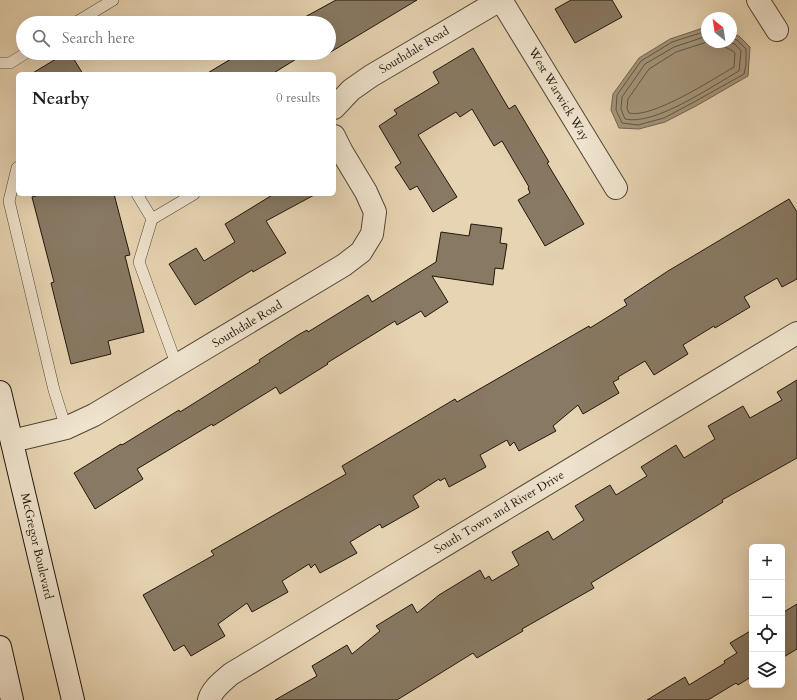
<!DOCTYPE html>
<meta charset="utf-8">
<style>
body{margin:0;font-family:Cardo,serif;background:#f2f2f2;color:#202124}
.controls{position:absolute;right:12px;bottom:12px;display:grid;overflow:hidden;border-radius:6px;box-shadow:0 4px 16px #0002}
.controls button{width:36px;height:36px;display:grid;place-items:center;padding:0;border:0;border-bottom:1px solid #e0e0e0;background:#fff;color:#202124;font:20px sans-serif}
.compass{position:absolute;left:701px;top:12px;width:36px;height:36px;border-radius:50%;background:#fff;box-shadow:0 4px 16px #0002;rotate:330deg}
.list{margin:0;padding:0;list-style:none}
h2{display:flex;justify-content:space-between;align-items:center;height:52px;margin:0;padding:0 16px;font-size:17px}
h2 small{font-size:13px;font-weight:400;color:#757577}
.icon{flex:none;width:22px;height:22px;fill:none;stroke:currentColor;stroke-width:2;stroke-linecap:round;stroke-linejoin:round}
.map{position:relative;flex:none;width:797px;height:700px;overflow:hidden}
.search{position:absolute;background:#fff;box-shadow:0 4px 16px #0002;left:16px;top:16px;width:320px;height:44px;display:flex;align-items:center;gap:10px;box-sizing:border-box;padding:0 14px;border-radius:22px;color:#757577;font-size:15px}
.panel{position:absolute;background:#fff;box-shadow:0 4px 16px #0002;left:16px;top:72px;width:320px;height:124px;border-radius:6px}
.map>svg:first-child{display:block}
.water{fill:#a4947a;stroke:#70624e}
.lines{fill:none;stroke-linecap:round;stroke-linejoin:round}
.shore{stroke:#625644;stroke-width:1}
.building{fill:#887963;stroke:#21170d}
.lane-casing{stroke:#524636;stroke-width:12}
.street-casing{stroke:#524636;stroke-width:24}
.secondary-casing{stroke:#21170d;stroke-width:24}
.lane{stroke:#efe3cd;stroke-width:11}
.street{stroke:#efe3cd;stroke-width:22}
.secondary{stroke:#efe3cd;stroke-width:22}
.labels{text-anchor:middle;stroke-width:3.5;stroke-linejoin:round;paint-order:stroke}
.street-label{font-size:12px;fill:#21170d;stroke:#efe3cd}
</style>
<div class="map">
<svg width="797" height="700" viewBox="0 0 797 700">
<rect width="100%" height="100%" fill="#e7d4b2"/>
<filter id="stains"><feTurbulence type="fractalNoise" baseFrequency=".005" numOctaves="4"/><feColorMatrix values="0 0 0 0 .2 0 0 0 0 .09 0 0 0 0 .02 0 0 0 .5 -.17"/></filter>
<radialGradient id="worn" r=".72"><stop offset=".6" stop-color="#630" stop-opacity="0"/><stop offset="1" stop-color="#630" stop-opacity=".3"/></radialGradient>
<polygon class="water" points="706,27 707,42 731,42 731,34 739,36 750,47 748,76 696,106 665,122 639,129 619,128 611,110 613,94 639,58 670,39"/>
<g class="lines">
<g class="shore">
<polyline points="707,31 672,42 641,61 617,95 616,110 622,123 638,125 664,118 694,102 744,74 746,65 746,49 737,40 731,38"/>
<path d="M707,36L674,47L645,64L622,97L621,109L625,119C655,126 712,86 739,71L741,51L735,44L727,42"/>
<path d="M707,42L676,52L649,69L628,99L627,108L629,113C652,119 713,79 734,67L735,53C730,48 723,48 719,42"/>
</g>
</g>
<g class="building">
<polygon points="336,0 417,0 329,53 329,23 294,23"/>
<polygon points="571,0 612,0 622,17 575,43 555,9"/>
<polygon points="473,48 509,109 515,105 549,162 547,163 584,224 545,246 518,200 530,193 528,188 529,187 502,141 494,146 472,109 460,117 456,112 418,135 457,197 433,212 417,186 410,190 395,167 401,163 379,126 397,114 394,110 439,83 433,72"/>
<polygon points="66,53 70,53 83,74 31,74"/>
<polygon points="241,53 306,53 272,74 206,74"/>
<polygon points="42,194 114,194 130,255 125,256 144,332 108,341 111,354 71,364 51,283 54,282 32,197"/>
<polygon points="274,194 316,194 266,221 286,253 253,272 252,270 195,305 169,264 196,248 204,261 235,242 225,224"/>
<polygon points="789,199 797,212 797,279 782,287 777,278 744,297 750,307 715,328 714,326 683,345 688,354 654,375 645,361 618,377 619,379 613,382 619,393 583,414 578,405 553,426 556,431 519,451 514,442 510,446 507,440 480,455 486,467 449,487 445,478 440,481 439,479 413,496 419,507 382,528 380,524 350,542 357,553 320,573 315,564 311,568 309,564 282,581 288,592 252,612 247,603 218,624 225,636 191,656 184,645 174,651 143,595 214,555 211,551 346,474 342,466 455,399 457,402 589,326 590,328 627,305 624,300 668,271"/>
<polygon points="471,224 502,228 500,243 507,244 503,269 495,268 493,285 432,276 448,302 425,317 421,311 397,325 395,321 327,363 328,364 280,394 276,387 213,426 212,424 137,469 143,479 95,509 74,473 121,444 122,445 179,410 180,412 260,362 259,360 298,335 307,330 308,332 368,295 372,302 436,262 441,232 469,236"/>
<polygon points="797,380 797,458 722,500 723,502 591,583 594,588 522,629 523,631 477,658 473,653 397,700 275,700 317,676 312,666 347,645 352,654 380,631 376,626 412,604 417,613 439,595 480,570 485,579 489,576 492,581 519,565 512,552 548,531 553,540 584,520 575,506 610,485 616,495 647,476 641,467 676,445 684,458 715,439 708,426 743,406 750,418 782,400 777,392"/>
<polygon points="797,604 797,649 782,658 782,613"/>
<polygon points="752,630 752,678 751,677 738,685 736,683 708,700 647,700 685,677 689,685 725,663 724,661 737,653 730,643"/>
</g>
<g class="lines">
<defs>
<g id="lane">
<polyline points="75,23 113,0"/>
<polyline points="0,63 10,63 26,53"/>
<polyline points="18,167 17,168 9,201 54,390 66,428"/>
<polyline points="137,194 152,219 139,262 177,366"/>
<polyline points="152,219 194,194"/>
</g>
<g id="street">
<polyline points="501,0 616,188"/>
<polyline points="758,0 777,30"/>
<polyline points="334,108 351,90 371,76 500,0"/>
<polyline points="12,441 66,428 94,415 344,265 361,252 372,234 375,212 366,192 342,152 334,136"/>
<path d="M209,700C212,689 222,682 231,674L797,333"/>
</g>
<g id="secondary">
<polyline points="0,392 73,700"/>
<polyline points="0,647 12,700"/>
</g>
</defs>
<use href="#lane" class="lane-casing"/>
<use href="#street" class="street-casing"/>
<use href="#secondary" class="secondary-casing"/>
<use href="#lane" class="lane"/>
<use href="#street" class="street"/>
<use href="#secondary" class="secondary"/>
</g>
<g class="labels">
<g class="street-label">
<text transform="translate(414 50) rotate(-31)" y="4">Southdale Road</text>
<text transform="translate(559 94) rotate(59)" y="4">West Warwick Way</text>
<text transform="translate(247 324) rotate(-31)" y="4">Southdale Road</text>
<text transform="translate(499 512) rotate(-31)" y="4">South Town and River Drive</text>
<text transform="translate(37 546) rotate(77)" y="4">McGregor Boulevard</text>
</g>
</g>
<rect width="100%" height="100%" filter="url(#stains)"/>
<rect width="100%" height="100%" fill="url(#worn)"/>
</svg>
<div class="controls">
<button>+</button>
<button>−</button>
<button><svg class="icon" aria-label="locate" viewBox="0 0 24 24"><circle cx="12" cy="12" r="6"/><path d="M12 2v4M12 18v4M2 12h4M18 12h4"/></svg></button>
<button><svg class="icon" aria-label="layers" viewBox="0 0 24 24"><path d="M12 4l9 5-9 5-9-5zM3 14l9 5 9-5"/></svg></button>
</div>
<svg class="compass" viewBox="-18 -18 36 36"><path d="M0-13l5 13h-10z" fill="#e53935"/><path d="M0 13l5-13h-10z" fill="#757577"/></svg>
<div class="search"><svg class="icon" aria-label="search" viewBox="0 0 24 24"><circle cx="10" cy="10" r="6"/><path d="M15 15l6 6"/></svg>Search here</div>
<section class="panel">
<h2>Nearby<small>0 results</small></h2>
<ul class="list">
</ul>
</section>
</div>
